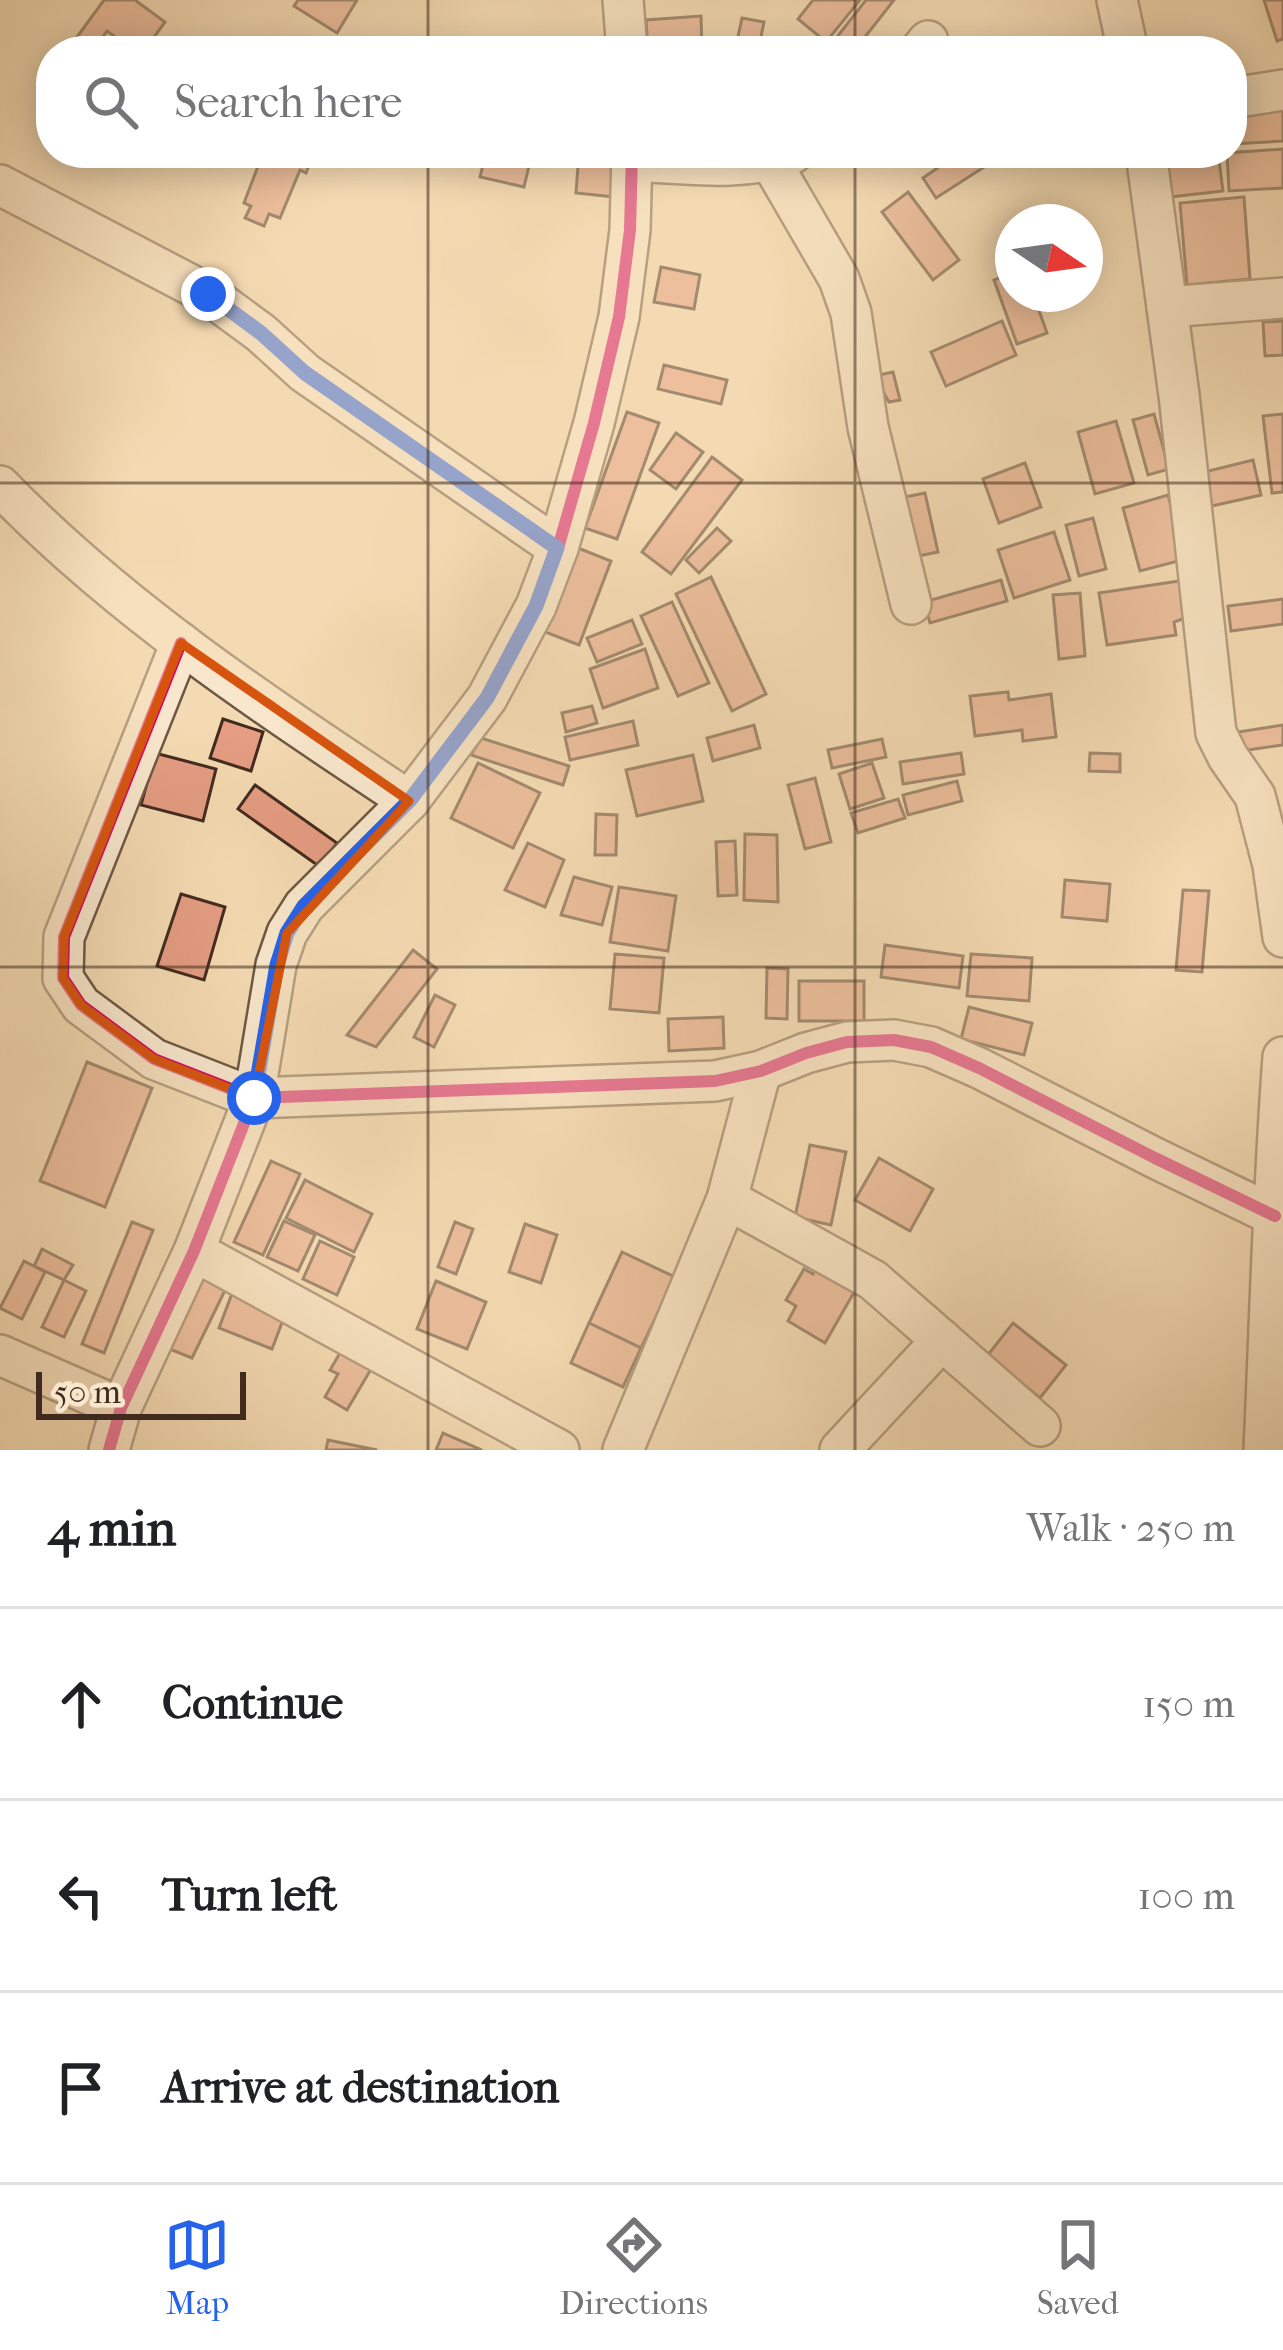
<!DOCTYPE html>
<meta charset="utf-8">
<style>
body{margin:0;font-family:"IM FELL French Canon",serif;background:#f6f6f6;color:#202124}
.compass{position:absolute;left:995px;top:204px;width:108px;height:108px;border-radius:50%;background:#fff;box-shadow:0 6px 30px #0003;rotate:103deg}
.scale{position:absolute;left:36px;bottom:30px;width:210px;box-sizing:border-box;padding-left:12px;border:6px solid #412b1e;border-top:0;font-size:33px;line-height:42px;white-space:nowrap;color:#412b1e;-webkit-text-stroke:9px #f8e7cd;paint-order:stroke}
.stop{position:absolute;width:36px;height:36px;margin:-27px;border:9px solid #2563eb;border-radius:50%;background:#fff}
.stop.end{background:#2563eb;border-color:#fff;box-shadow:0 3px 12px #0008}
.list{margin:0;padding:0;list-style:none}
h2{display:flex;justify-content:space-between;align-items:center;height:156px;margin:0;padding:0 48px;font-size:51px}
h2 small{font-size:39px;font-weight:400;color:#757577}
.list li{display:grid;grid-template-columns:78px 1fr auto;gap:36px;align-items:center;box-sizing:border-box;height:192px;padding:0 48px;border-top:3px solid #e0e0e0}
.list b{display:block;font-size:45px;white-space:nowrap}
.list em{font-size:39px;font-style:normal;color:#757577}
.icon{flex:none;width:66px;height:66px;fill:none;stroke:currentColor;stroke-width:2;stroke-linecap:round;stroke-linejoin:round}
.map{position:relative;flex:none;width:1283px;height:1450px;overflow:hidden}
.search{position:absolute;background:#fff;box-shadow:0 6px 30px #0003;left:36px;right:36px;top:36px;height:132px;display:flex;align-items:center;gap:30px;box-sizing:border-box;padding:0 42px;border-radius:48px;color:#757577;font-size:45px}
.sheet{height:732px;background:#fff}
nav{display:flex;justify-content:space-around;align-items:center;box-sizing:border-box;height:168px;border-top:3px solid #e0e0e0;background:#fff;font-size:33px;color:#757577}
nav a{display:grid;justify-items:center;gap:6px}
nav .on{color:#2563eb}
.map>svg:first-child{display:block}
.building{fill:#e59d83;stroke:#412b1e;stroke-width:3}
.lines{fill:none;stroke-linecap:round;stroke-linejoin:round}
.minor-casing{stroke:#6e5743;stroke-width:44}
.minor{stroke:#f8e7cd;stroke-width:39}
.cycleway-casing{stroke:#f8e7cd;stroke-width:20}
.cycleway{stroke:#d6006c;stroke-width:12}
.route{stroke:#2563eb;stroke-width:15}
.marked{fill:none;stroke:#d7540e;stroke-width:9;stroke-linejoin:round}
.grid{fill:none;stroke:#412b1e;stroke-width:3;stroke-opacity:0.55}
</style>
<div class="map">
<svg width="1283" height="1450" viewBox="0 0 1283 1450">
<rect width="100%" height="100%" fill="#f4dab2"/>
<filter id="stains"><feTurbulence type="fractalNoise" baseFrequency=".00167" numOctaves="4"/><feColorMatrix values="0 0 0 0 .2 0 0 0 0 .09 0 0 0 0 .02 0 0 0 .5 -.17"/></filter>
<radialGradient id="worn" r=".72"><stop offset=".6" stop-color="#630" stop-opacity="0"/><stop offset="1" stop-color="#630" stop-opacity=".3"/></radialGradient>
<g class="building">
<polygon points="104,0 135,0 165,22 144,51 135,51 107,31 96,46 109,51 72,51 77,37"/>
<polygon points="298,0 357,0 337,33 294,6"/>
<polygon points="813,0 860,0 826,42 798,19"/>
<polygon points="866,0 894,0 854,51 826,51"/>
<polygon points="1264,0 1283,0 1283,39 1277,41"/>
<polygon points="701,16 702,51 648,51 646,20"/>
<polygon points="742,18 764,22 758,51 735,51"/>
<polygon points="876,39 890,51 865,51"/>
<polygon points="1283,99 1283,141 1232,144 1232,102"/>
<polygon points="1283,149 1283,188 1229,191 1227,153"/>
<polygon points="263,153 314,153 306,173 300,170 280,218 269,214 264,226 245,218 251,206 244,203"/>
<polygon points="486,153 532,153 524,187 480,177"/>
<polygon points="579,153 619,153 615,197 576,193"/>
<polygon points="959,153 975,153 984,167 936,198 923,178"/>
<polygon points="1165,153 1218,153 1223,191 1170,197"/>
<polygon points="908,192 959,260 933,280 882,212"/>
<polygon points="1244,197 1250,279 1187,285 1180,203"/>
<polygon points="661,267 700,275 694,309 654,302"/>
<polygon points="1013,272 1013,294 1033,294 1047,333 1017,344 994,280"/>
<polygon points="1002,321 1016,355 946,386 931,352"/>
<polygon points="1283,321 1283,355 1265,356 1263,322"/>
<polygon points="664,365 727,380 721,404 658,389"/>
<polygon points="893,372 900,400 889,402 874,376"/>
<polygon points="627,412 659,423 617,539 585,528"/>
<polygon points="1154,414 1169,469 1148,475 1133,420"/>
<polygon points="1283,414 1283,492 1272,493 1263,416"/>
<polygon points="1116,421 1134,483 1095,494 1078,432"/>
<polygon points="676,433 703,452 676,489 650,470"/>
<polygon points="712,457 742,480 671,574 642,552"/>
<polygon points="1253,460 1261,495 1212,506 1204,472"/>
<polygon points="1025,463 1041,507 999,523 983,479"/>
<polygon points="925,493 938,552 913,557 900,498"/>
<polygon points="1168,495 1186,559 1140,571 1123,508"/>
<polygon points="1093,518 1106,569 1079,576 1066,525"/>
<polygon points="717,528 731,541 699,573 686,560"/>
<polygon points="1054,532 1070,580 1014,598 998,550"/>
<polygon points="578,548 611,561 579,645 545,632"/>
<polygon points="711,577 766,694 732,711 676,594"/>
<polygon points="1001,580 1007,601 930,623 924,602"/>
<polygon points="1179,581 1185,618 1174,622 1176,635 1107,645 1099,593"/>
<polygon points="1080,593 1085,656 1059,659 1053,595"/>
<polygon points="1283,599 1283,624 1231,631 1228,606"/>
<polygon points="672,602 709,683 678,696 641,616"/>
<polygon points="632,620 642,644 597,662 587,638"/>
<polygon points="645,649 658,688 603,708 590,669"/>
<polygon points="1008,692 1009,700 1051,694 1056,737 1023,741 1022,730 975,736 970,696"/>
<polygon points="592,706 597,723 566,732 562,713"/>
<polygon points="223,719 263,732 251,771 210,758"/>
<polygon points="633,721 638,745 570,760 565,737"/>
<polygon points="754,725 760,748 713,761 707,738"/>
<polygon points="1283,725 1283,745 1234,752 1232,733"/>
<polygon points="481,738 569,766 563,785 471,755"/>
<polygon points="882,739 886,757 832,768 828,750"/>
<polygon points="155,753 216,769 203,821 141,805"/>
<polygon points="961,753 964,774 903,784 900,762"/>
<polygon points="1090,753 1120,754 1120,772 1089,771"/>
<polygon points="693,755 703,801 637,816 626,770"/>
<polygon points="478,763 540,793 513,848 451,818"/>
<polygon points="872,763 884,798 850,809 839,774"/>
<polygon points="815,778 831,842 805,849 788,785"/>
<polygon points="957,781 962,801 908,815 903,795"/>
<polygon points="255,785 337,843 320,867 238,809"/>
<polygon points="898,799 905,818 858,833 851,813"/>
<polygon points="596,814 617,815 616,855 595,855"/>
<polygon points="745,834 777,835 778,902 744,900"/>
<polygon points="735,841 737,895 718,896 716,842"/>
<polygon points="528,843 564,860 545,907 505,890"/>
<polygon points="574,877 612,887 602,925 561,915"/>
<polygon points="1065,880 1110,884 1107,921 1062,917"/>
<polygon points="619,887 676,896 668,951 610,942"/>
<polygon points="1183,890 1209,891 1202,972 1176,970"/>
<polygon points="181,894 225,907 204,980 157,966"/>
<polygon points="885,945 963,956 959,988 881,977"/>
<polygon points="413,950 437,969 376,1047 347,1035"/>
<polygon points="615,954 664,958 659,1013 610,1009"/>
<polygon points="971,954 1032,958 1029,1001 967,996"/>
<polygon points="767,968 788,969 787,1019 766,1018"/>
<rect x="799" y="981" width="65" height="40"/>
<polygon points="435,995 455,1005 434,1047 414,1037"/>
<polygon points="969,1007 1032,1023 1024,1055 961,1039"/>
<polygon points="723,1017 724,1048 669,1051 668,1019"/>
<polygon points="87,1062 152,1088 105,1207 40,1181"/>
<polygon points="810,1145 846,1152 831,1225 795,1217"/>
<polygon points="879,1158 933,1189 910,1231 855,1200"/>
<polygon points="271,1161 300,1174 263,1255 234,1242"/>
<polygon points="305,1180 372,1214 354,1252 286,1218"/>
<polygon points="284,1221 315,1235 298,1271 267,1257"/>
<polygon points="132,1222 153,1230 104,1353 82,1344"/>
<polygon points="455,1222 473,1229 456,1274 438,1267"/>
<polygon points="525,1224 557,1235 541,1283 509,1272"/>
<polygon points="320,1241 354,1257 337,1295 303,1279"/>
<polygon points="42,1249 73,1265 64,1280 34,1266"/>
<polygon points="622,1252 675,1277 641,1348 589,1323"/>
<polygon points="24,1261 45,1272 22,1319 0,1308"/>
<polygon points="819,1264 857,1287 825,1343 788,1321 796,1306 786,1300 804,1269 813,1274"/>
<polygon points="204,1267 231,1278 192,1358 167,1348"/>
<polygon points="64,1280 86,1291 64,1337 42,1327"/>
<polygon points="436,1281 486,1302 467,1349 417,1329"/>
<polygon points="236,1283 289,1304 272,1349 219,1328"/>
<polygon points="589,1323 641,1348 623,1387 571,1363"/>
<polygon points="1013,1323 1066,1365 1040,1398 987,1356"/>
<polygon points="344,1346 374,1364 347,1410 325,1397 338,1374 330,1370"/>
<polygon points="443,1433 482,1450 436,1450"/>
<polygon points="328,1440 377,1450 326,1450"/>
</g>
<g class="lines">
<defs>
<g id="minor">
<polyline points="623,0 627,51"/>
<polyline points="1117,0 1128,51"/>
<polyline points="920,51 928,41"/>
<polyline points="1232,98 1283,90"/>
<polyline points="1146,153 1179,395 1216,733 1228,757 1255,796 1273,865 1283,937"/>
<path d="M632,161C683,163 745,173 793,153"/>
<polyline points="771,162 839,279 851,313 868,427 911,604"/>
<polyline points="0,185 208,294 261,333 305,373 558,548"/>
<polyline points="1167,307 1283,298"/>
<path d="M0,486C120,610 266,706 409,801"/>
<polyline points="181,643 64,937 63,978 81,1005 154,1059 254,1098 715,1081 761,1071 806,1053 847,1042 894,1040 931,1047 979,1068 1155,1158 1275,1216"/>
<polyline points="727,1199 873,1280 1040,1426"/>
<polyline points="194,1251 559,1450"/>
<polyline points="0,1355 121,1408"/>
<polyline points="109,1450 121,1408 194,1251 254,1098 276,965 287,933 304,906 409,801 487,698 536,606 558,548 594,423 619,317 630,230 632,153"/>
<polyline points="623,1450 727,1199 761,1071"/>
<polyline points="840,1450 942,1340"/>
<path d="M1264,1450C1270,1319 1273,1188 1283,1057"/>
</g>
</defs>
<use href="#minor" class="minor-casing"/>
<use href="#minor" class="minor"/>
<defs>
<g id="cycleway">
<polyline points="181,643 64,937 63,978 81,1005 154,1059 254,1098 715,1081 761,1071 806,1053 847,1042 894,1040 931,1047 979,1068 1155,1158 1275,1216"/>
<polyline points="109,1450 121,1408 194,1251 254,1098 276,965 287,933 304,906 409,801 487,698 536,606 558,548 594,423 619,317 630,230 632,153"/>
</g>
</defs>
<use href="#cycleway" class="cycleway-casing"/>
<use href="#cycleway" class="cycleway"/>
</g>
<g class="lines">
<polyline class="route" points="208,294 261,333 305,373 557,548 536,606 487,698 410,800 304,906 287,933 277,965 254,1098"/>
</g>
<path d="M0 0H1283V1450H0ZM181,643L409,801L287,933L254,1098L154,1059L81,1005L63,978L64,937Z" fill="#f4dab2" fill-opacity=".55" fill-rule="evenodd"/>
<path class="marked" d="M181,643L409,801L287,933L254,1098L154,1059L81,1005L63,978L64,937Z"/>
<path class="grid" d="M428,0V51M855,0V51M428,153V1450M855,153V1450M0,483H1283M0,967H1283"/>
<rect width="100%" height="100%" filter="url(#stains)"/>
<rect width="100%" height="100%" fill="url(#worn)"/>
</svg>
<svg class="compass" viewBox="-18 -18 36 36"><path d="M0-13l5 13h-10z" fill="#e53935"/><path d="M0 13l5-13h-10z" fill="#757577"/></svg>
<div class="scale">50 m</div>
<div class="stop" style="left:254px;top:1098px"></div>
<div class="stop end" style="left:208px;top:294px"></div>
<div class="search"><svg class="icon" aria-label="search" viewBox="0 0 24 24"><circle cx="10" cy="10" r="6"/><path d="M15 15l6 6"/></svg>Search here</div>
</div>
<section class="sheet">
<h2>4 min<small>Walk · 250 m</small></h2>
<ul class="list">
<li><svg class="icon" aria-label="ahead" viewBox="0 0 24 24"><path d="M12 20V5M6 11l6-6 6 6"/></svg><div><b>Continue</b></div><em>150 m</em></li>
<li><svg class="icon" aria-label="left" viewBox="0 0 24 24"><path d="M17 20v-9H6M10 6l-5 5 5 5"/></svg><div><b>Turn left</b></div><em>100 m</em></li>
<li><svg class="icon" aria-label="arrive" viewBox="0 0 24 24"><path d="M6 21V4h12l-3 4 3 4H6"/></svg><div><b>Arrive at destination</b></div></li>
</ul>
</section>
<nav>
<a class="on"><svg class="icon" aria-label="map" viewBox="0 0 24 24"><path d="M3 6l6-2 6 2 6-2v14l-6 2-6-2-6 2zM9 4v14M15 6v14"/></svg>Map</a>
<a><svg class="icon" aria-label="directions" viewBox="0 0 24 24"><path d="M12 3l9 9-9 9-9-9zM9 14v-3h6M13 9l2 2-2 2"/></svg>Directions</a>
<a><svg class="icon" aria-label="saved" viewBox="0 0 24 24"><path d="M7 4h10v16l-5-4-5 4z"/></svg>Saved</a>
</nav>
